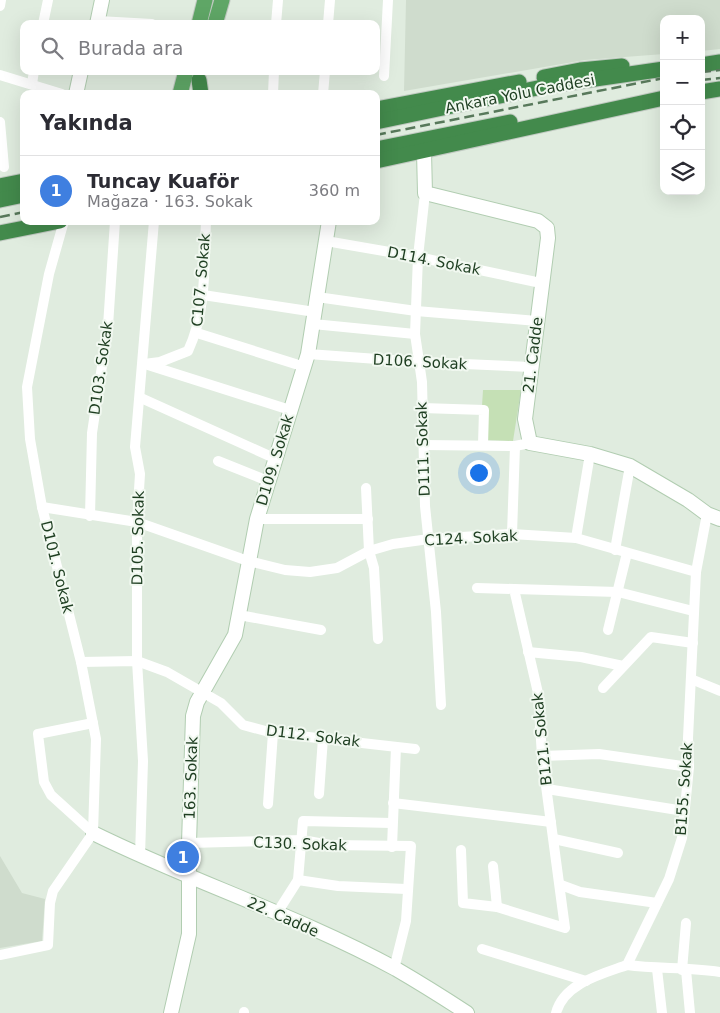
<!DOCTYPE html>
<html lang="tr">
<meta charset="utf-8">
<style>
body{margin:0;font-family:"DejaVu Sans",sans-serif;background:#f7f7f7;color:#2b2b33}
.controls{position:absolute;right:15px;top:15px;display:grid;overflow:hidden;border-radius:10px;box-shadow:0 5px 20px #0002}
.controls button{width:45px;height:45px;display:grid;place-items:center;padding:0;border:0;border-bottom:1px solid #e1e1e2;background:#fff;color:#2b2b33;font:25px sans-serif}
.you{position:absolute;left:478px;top:472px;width:18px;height:18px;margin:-12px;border:4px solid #fff;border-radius:50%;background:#1a73e8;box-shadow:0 0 0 8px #1a73e833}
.badge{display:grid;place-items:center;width:32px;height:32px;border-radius:50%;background:#ea580c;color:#fff;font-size:16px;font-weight:700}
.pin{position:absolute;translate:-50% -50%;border:2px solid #fff;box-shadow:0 1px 5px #0006}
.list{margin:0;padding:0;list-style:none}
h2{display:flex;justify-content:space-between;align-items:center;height:65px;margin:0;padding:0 20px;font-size:21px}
h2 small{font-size:16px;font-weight:400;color:#7c7c81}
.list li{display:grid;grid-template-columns:32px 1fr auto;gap:15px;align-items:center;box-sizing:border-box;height:70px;padding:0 20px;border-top:1px solid #e1e1e2}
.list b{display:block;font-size:19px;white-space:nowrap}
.list p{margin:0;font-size:16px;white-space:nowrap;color:#7c7c81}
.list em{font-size:16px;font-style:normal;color:#7c7c81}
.icon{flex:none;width:28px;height:28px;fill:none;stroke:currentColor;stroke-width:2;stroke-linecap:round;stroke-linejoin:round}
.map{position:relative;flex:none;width:720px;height:1013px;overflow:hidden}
.search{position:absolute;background:#fff;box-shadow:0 5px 20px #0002;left:20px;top:20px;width:360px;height:55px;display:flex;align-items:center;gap:12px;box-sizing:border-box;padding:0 18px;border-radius:10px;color:#7c7c81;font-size:19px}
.panel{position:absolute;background:#fff;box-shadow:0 5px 20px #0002;left:20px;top:90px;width:360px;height:135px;border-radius:10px}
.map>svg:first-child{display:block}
.built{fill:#cfdccd}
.green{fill:#c5e0b5}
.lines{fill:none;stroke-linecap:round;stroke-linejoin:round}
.secondary-casing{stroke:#b1cdb1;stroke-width:16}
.primary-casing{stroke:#c0c9c1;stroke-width:17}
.trunk-casing{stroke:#c0c9c1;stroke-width:17}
.minor{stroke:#fff;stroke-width:10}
.secondary{stroke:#fff;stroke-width:14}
.primary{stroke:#5fa666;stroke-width:15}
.trunk{stroke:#438a4c;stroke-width:15}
.rail{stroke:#58795b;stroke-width:2.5;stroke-dasharray:10 5;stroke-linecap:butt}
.labels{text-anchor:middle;stroke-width:4;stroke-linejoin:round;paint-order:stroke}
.street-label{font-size:15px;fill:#1e3e21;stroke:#f1f8f0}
</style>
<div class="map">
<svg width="720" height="1013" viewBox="0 0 720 1013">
<rect width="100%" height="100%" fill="#e0ecdf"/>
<g class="built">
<polygon points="406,0 720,0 720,49 701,51 701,19 664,19 664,54 585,60 404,91"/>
<polygon points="0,856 22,893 45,899 42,941 0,948"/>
</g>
<polygon class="green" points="483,390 521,390 513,441 487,440 488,407 482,406"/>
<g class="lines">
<defs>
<g id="secondary">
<polyline points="97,24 102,0"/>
<polyline points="76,94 81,71"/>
<polyline points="424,152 425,193 538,221 547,228 548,238 525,419 530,443 590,454 630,466 688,500 707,514 720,519"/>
<path d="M93,833C192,882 299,916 396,969C420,983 444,998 467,1013"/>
<polyline points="171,1013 189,934 189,843 193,716 197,702 235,635 257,519 308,354 329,221"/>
</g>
<g id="primary">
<polyline points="199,24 205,0"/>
<polyline points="215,24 222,0"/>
<polyline points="180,94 186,71"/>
</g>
<g id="trunk">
<polyline points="701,65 720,62"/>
<polyline points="544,77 580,70 622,66"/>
<polyline points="199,80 201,94"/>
<polyline points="701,92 720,89"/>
<polyline points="376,109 519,82"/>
<polyline points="376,122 547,86 664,69"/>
<polyline points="376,149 510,122"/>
<polyline points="376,161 664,98"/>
<polyline points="0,186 24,181"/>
<polyline points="0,200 24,195"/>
<polyline points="0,233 60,221"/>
</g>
</defs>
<use href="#secondary" class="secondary-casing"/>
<use href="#primary" class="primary-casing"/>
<use href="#trunk" class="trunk-casing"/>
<g class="minor">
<polyline points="0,6 1,0"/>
<polyline points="98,21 152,24"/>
<polyline points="43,24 48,0"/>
<polyline points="276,24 278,0"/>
<polyline points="328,24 330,0"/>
<polyline points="0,75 62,94"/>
<polyline points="384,76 388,0"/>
<polyline points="32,84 34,71"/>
<polyline points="273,94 274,71"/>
<polyline points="323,94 325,71"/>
<polyline points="0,122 4,167"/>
<polyline points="425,193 418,257 415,334 422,382 425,506 436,612 441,705"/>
<polyline points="326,241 418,257 541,283"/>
<polyline points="203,295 315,312"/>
<polyline points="317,297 416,311 537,321"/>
<polyline points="313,324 415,334"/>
<polyline points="197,333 305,367"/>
<polyline points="308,354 419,362 531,367"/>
<path d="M144,364L160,362L188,351C207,311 204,264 206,221"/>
<polyline points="148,365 290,410"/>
<polyline points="141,398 274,458"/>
<polyline points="422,408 484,410 483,445"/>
<polyline points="423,445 515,446 530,443"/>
<polyline points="218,461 268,481"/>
<polyline points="366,488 369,551 374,568 378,639"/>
<polyline points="42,507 137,522 248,561 285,570 310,572 337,568 369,551 393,544 429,539 512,534 576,538 696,572"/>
<polyline points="90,516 92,433 108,326 115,221"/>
<polyline points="257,519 368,519"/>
<polyline points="512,534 515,446"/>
<polyline points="576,538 590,454"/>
<polyline points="615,550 630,466"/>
<polyline points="514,589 618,592 693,611"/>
<polyline points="239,615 321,630"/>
<polyline points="608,630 627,553"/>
<polyline points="528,652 581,657 623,666"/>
<polyline points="81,662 137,661 167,672 221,703 243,725 273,733 415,749"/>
<polyline points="691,679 720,691"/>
<polyline points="603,688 651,637 693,643"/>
<polyline points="542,756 599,754 689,767"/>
<polyline points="547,789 684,811"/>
<polyline points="319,794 323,738"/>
<polyline points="393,803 551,822"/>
<polyline points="268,804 273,733"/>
<polyline points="93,833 51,795 44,782 38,734 93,723"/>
<polyline points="554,839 618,853"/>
<polyline points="189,843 302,840 330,845 411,846 406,921 394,969"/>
<polyline points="392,847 396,747"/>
<polyline points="461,850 463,903 497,907 565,928 542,756 538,693 514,589 477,588"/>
<polyline points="140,856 143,761 137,661 137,522 140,474 135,447 154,221"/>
<polyline points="493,866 497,907"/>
<polyline points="298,880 338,886 406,889"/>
<polyline points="561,885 580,892 657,903"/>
<polyline points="277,913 298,880 303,821 392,823"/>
<polyline points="482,949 586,981"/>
<polyline points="0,955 48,945 50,903 53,891 93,833 96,739 81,662 42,507 30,439 27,387 49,274 64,221"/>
<path d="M627,965C658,969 689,967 720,972"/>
<polyline points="657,969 662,1013"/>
<polyline points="682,970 686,923"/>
<polyline points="686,970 690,1013"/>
<polyline points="244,1012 244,1013"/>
<path d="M556,1013C564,983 602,974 627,965L669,879L682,838L689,767L688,738L696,572L707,514"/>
</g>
<use href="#secondary" class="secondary"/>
<use href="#primary" class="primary"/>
<use href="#trunk" class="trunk"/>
<g class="rail">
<polyline points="701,72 720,70"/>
<polyline points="701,80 720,78"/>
<polyline points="376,135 664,78"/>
<polyline points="0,217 24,212"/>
</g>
</g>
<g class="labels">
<g class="street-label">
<text transform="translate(520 94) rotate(-11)" y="5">Ankara Yolu Caddesi</text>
<text transform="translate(434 261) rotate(11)" y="5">D114. Sokak</text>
<text transform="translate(201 280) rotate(-85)" y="5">C107. Sokak</text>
<text transform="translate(533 355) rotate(-83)" y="5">21. Cadde</text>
<text transform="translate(420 362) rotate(3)" y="5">D106. Sokak</text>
<text transform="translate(101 368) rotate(-82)" y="5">D103. Sokak</text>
<text transform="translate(423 449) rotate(-92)" y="5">D111. Sokak</text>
<text transform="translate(275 460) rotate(-73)" y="5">D109. Sokak</text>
<text transform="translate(138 538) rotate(-89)" y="5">D105. Sokak</text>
<text transform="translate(471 538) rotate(-3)" y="5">C124. Sokak</text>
<text transform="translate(57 567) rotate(76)" y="5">D101. Sokak</text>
<text transform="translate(313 736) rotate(7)" y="5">D112. Sokak</text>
<text transform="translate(542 739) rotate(-96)" y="5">B121. Sokak</text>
<text transform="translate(191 778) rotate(-88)" y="5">163. Sokak</text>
<text transform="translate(684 789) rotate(-86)" y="5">B155. Sokak</text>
<text transform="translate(300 844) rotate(2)" y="5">C130. Sokak</text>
<text transform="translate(283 917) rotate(24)" y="5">22. Cadde</text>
</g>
</g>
</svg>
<div class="controls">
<button>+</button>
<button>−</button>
<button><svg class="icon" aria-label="locate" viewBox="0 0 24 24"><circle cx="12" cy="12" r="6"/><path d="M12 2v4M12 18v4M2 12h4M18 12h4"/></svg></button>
<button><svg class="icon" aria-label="layers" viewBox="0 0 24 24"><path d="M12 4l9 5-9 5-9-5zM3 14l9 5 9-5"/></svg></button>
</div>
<div class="you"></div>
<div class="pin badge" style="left:183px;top:857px;background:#3f7fe0">1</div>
<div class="search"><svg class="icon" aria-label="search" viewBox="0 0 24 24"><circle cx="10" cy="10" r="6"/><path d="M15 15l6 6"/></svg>Burada ara</div>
<section class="panel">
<h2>Yakında<small></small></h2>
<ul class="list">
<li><span class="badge" style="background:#3f7fe0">1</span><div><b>Tuncay Kuaför</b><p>Mağaza · 163. Sokak</p></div><em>360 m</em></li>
</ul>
</section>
</div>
